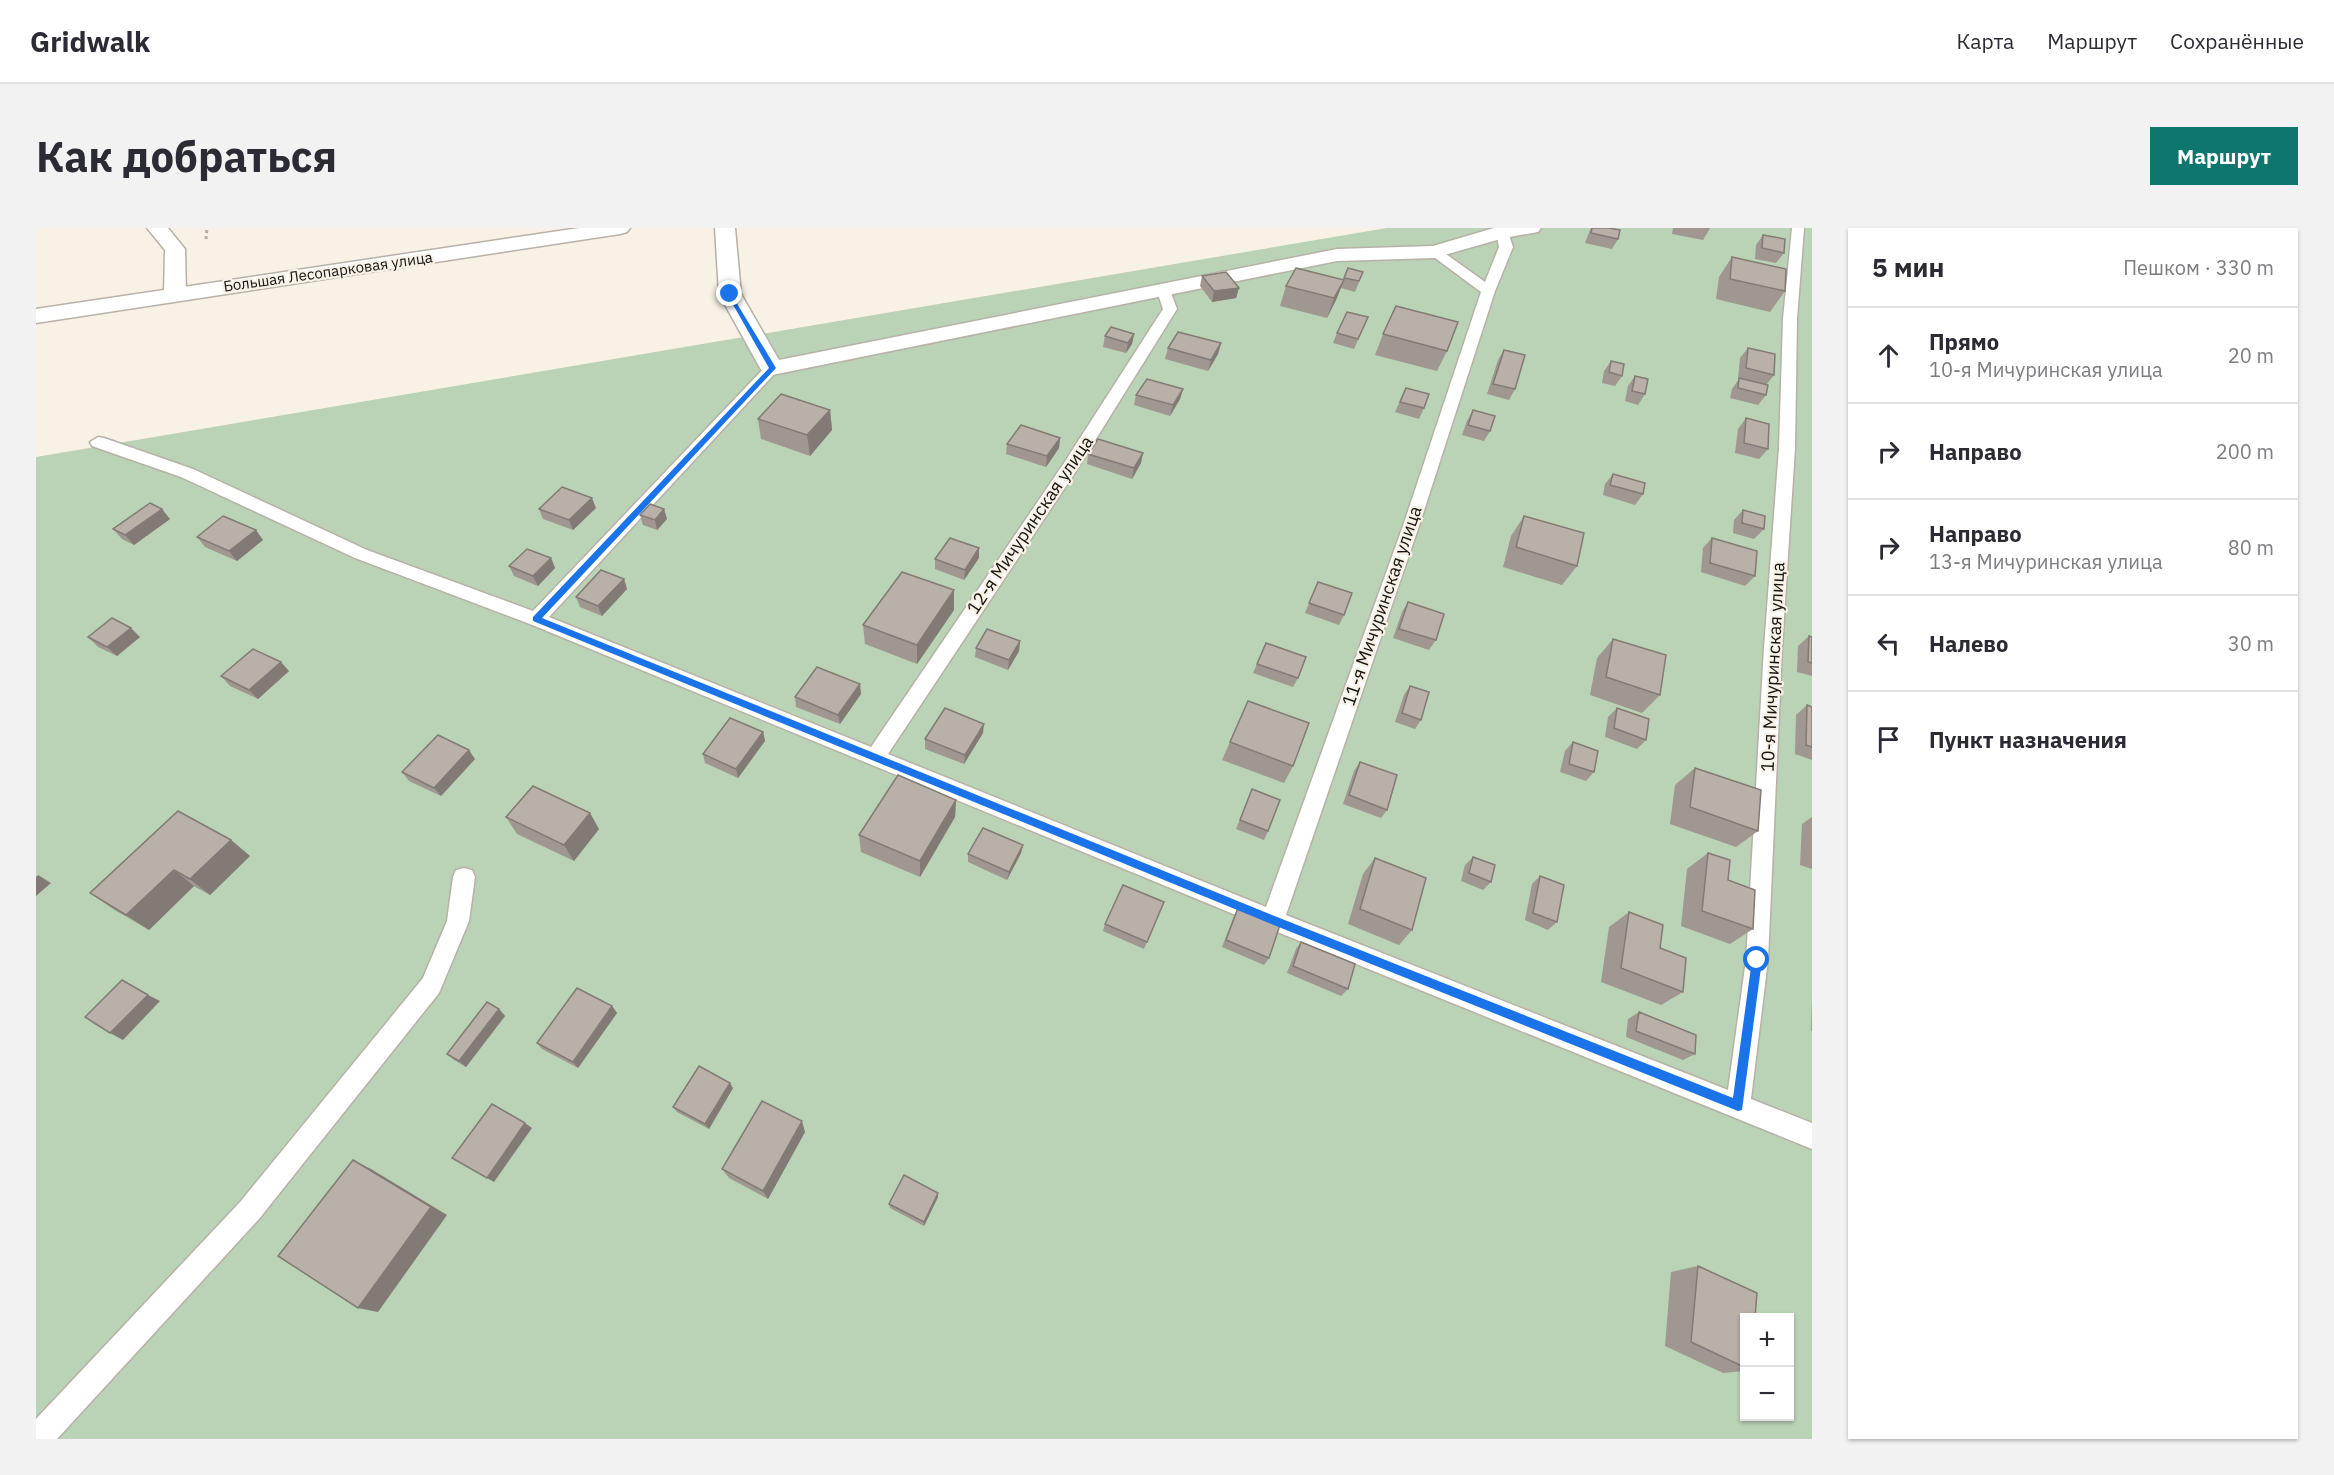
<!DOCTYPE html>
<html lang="ru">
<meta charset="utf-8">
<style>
body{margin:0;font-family:"IBM Plex Sans",sans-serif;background:#f2f2f3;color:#2b2b33}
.controls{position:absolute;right:18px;bottom:18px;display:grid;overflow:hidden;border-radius:0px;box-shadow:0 2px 4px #0004}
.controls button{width:54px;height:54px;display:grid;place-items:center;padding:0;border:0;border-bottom:2px solid #e1e1e2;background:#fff;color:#2b2b33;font:30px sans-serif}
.stop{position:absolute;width:18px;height:18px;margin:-14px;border:4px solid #1a73e8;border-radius:50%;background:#fff}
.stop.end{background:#1a73e8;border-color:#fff;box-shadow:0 2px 6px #0008}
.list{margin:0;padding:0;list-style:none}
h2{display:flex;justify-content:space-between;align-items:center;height:78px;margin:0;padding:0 24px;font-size:26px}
h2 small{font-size:20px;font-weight:400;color:#7c7c81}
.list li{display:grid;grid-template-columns:39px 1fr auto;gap:18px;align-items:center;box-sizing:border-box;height:96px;padding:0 24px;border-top:2px solid #e1e1e2}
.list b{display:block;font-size:22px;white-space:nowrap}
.list p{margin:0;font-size:20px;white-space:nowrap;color:#7c7c81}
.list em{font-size:20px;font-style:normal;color:#7c7c81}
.icon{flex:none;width:33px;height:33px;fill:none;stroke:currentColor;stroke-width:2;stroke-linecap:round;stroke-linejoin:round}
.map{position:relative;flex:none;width:1776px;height:1211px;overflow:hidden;border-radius:0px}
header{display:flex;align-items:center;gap:36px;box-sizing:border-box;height:84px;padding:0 30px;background:#fff;border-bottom:2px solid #e1e1e2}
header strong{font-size:28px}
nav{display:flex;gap:33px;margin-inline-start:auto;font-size:21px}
.intro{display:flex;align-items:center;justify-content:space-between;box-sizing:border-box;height:144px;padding:0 36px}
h1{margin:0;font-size:42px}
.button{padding:15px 27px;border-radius:0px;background:#0f766e;color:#fff;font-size:21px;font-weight:700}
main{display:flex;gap:36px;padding:0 36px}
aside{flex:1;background:#fff;border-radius:0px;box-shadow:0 2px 4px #0004}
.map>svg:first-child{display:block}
.green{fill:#bad2b5;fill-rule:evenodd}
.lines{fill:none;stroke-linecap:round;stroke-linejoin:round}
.lane-casing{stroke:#b7b1a6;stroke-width:3}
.street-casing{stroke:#b7b1a6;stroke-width:3}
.secondary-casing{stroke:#b7b1a6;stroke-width:3}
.path{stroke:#b2aca4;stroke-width:3;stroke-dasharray:3 3;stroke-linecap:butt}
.lane{fill:#fff;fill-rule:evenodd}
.street{fill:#fff;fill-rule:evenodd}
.secondary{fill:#fff;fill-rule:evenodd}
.wall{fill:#9f9790}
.shaded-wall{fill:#827b75}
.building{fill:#b9b0a7;stroke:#827b75;stroke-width:1.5}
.route{fill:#1a73e8}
.labels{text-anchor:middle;stroke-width:4.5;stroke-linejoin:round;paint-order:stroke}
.far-street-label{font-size:15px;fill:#171411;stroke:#f8f1e6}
.street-label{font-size:18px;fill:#171411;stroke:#f8f1e6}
</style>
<header>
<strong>Gridwalk</strong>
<nav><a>Карта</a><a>Маршрут</a><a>Сохранённые</a></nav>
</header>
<div class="intro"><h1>Как добраться</h1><a class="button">Маршрут</a></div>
<main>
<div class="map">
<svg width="1776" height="1211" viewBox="0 0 1776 1211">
<rect width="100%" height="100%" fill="#f8f1e6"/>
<path class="green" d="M1351,0H1776V1211H0V229ZM1708,1090H1754V1188H1708Z"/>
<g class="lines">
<defs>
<g id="lane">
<polygon points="1466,0 1472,4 1477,19 1459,63 1384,295 1250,687 1692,862 1710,732 1728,420 1743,220 1747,91 1756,0 1768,0 1761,91 1759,220 1746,420 1732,732 1715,871 1776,895 1776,921 1229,699 494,396 319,330 145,249 56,218 54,214 62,209 68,210 157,241 331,322 497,383 731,137 741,137 743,140 741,143 513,389 835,519 1028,235 1127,81 1120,60 1127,56 1132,57 1141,81 1040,243 852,526 1230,679 1368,295 1445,64 1391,24 1393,21 1403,21 1449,54 1463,19 1460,4"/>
<polygon points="428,640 436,642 439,649 433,693 403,765 223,991 21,1211 0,1211 0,1191 205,973 387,750 411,693 417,649 420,642"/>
</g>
<g id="street">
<polygon points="111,0 132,0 149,21 150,66 147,71 139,72 131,71 128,66 129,22"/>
<polygon points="679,0 699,0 705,66 743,132 1301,21 1397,18 1458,0 1505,0 1502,4 1468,10 1398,30 1301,33 736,147 728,145 724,140 683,66"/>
</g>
<polygon id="secondary" points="543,0 594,0 591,4 584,6 0,95 0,81"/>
</defs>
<use href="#lane" class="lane-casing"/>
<use href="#street" class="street-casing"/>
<use href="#secondary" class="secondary-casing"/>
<polyline class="path" points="170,11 171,0"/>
<use href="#lane" class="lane"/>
<use href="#street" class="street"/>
<use href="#secondary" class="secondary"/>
</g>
<g class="wall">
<polygon points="1555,0 1573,0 1582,11 1576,21 1549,15 1552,7"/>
<polygon points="1637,0 1674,0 1673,2 1667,12 1636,6"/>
<polygon points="1727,7 1748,25 1740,35 1719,31 1720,17"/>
<polygon points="1696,29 1749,63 1734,84 1680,71 1683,49"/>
<polygon points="1312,40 1327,44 1319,64 1305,60 1300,72 1291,90 1244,78 1250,58 1307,52"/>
<polygon points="1166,48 1203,60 1200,70 1176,74 1164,58"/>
<polygon points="1332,89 1318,121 1297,115 1301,105"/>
<polygon points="1098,106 1096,116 1090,125 1067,119 1069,108"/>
<polygon points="1347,106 1411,123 1401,143 1339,127"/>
<polygon points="1185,115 1182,126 1172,143 1129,131 1132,120"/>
<polygon points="1712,120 1738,147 1730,157 1730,167 1722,177 1694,170 1696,161 1703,151 1702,151 1704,130"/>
<polygon points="1468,122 1479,161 1473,172 1451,166 1462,132"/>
<polygon points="1575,133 1586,148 1579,158 1566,155 1568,143"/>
<polygon points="1599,148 1609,166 1602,177 1589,173 1592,158"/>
<polygon points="1370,160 1388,180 1383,191 1359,184"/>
<polygon points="1147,161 1144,171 1134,188 1098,177 1100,167"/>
<polygon points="794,182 796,202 774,228 725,211 722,191"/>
<polygon points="1437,182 1454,203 1448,213 1426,207 1431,193"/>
<polygon points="1710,190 1732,221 1723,231 1699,225 1702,201"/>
<polygon points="1024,210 1023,220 1010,239 970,226 971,216"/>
<polygon points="1107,225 1105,235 1096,251 1051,236 1052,226"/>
<polygon points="1577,246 1607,266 1599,277 1567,267 1569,256"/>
<polygon points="560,280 537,302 507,291 503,281"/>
<polygon points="628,281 631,291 621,302 607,297 604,287"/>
<polygon points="1707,282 1728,301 1718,311 1697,305 1698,292"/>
<polygon points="1488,288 1541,338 1526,357 1467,339 1475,308"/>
<polygon points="134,291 98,317 86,311 77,301"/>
<polygon points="161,309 227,312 201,333 169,319"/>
<polygon points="1676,310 1719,348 1709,358 1665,344 1667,320"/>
<polygon points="943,320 943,330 928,352 899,341 899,331"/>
<polygon points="515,330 519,340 502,358 478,348 473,338"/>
<polygon points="588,351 591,361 566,388 544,379 540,369"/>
<polygon points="1282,354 1308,387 1303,397 1269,385"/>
<polygon points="1372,374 1400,412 1393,422 1357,410 1366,384"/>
<polygon points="918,382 881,436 829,416 827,397"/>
<polygon points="1773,408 1776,409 1776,448 1761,444 1762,418"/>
<polygon points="52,409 104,409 81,428 62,419"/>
<polygon points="1577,411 1624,467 1606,485 1554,467 1561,430"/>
<polygon points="984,413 983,423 972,442 939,429 940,420"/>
<polygon points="1230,415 1262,450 1257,459 1217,445"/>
<polygon points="253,443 222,471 194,458 185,448"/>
<polygon points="1374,458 1385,492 1379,501 1359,494 1368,467"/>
<polygon points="825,466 804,496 760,479 759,469"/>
<polygon points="1212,473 1257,538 1248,555 1186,532"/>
<polygon points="1771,477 1776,479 1776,532 1759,526 1760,487"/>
<polygon points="1581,480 1610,512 1601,521 1569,509 1572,489"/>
<polygon points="727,504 729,513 702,550 669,535 667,526"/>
<polygon points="947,505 928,536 889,521 889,511"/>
<polygon points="1537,514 1558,544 1550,553 1524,544 1529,523"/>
<polygon points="439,531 405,568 373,553 366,544"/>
<polygon points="1324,534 1351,582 1345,590 1307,576 1318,543"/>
<polygon points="1659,540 1722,603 1700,619 1634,596 1639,557"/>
<polygon points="1216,561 1232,603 1228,612 1200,601"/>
<polygon points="920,572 919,589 884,649 825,624 823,607"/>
<polygon points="470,589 563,601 538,633 481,606"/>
<polygon points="1776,589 1776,641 1764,637 1766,596"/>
<polygon points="195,612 214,628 174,667 158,658 113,702 77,681 54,665"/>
<polygon points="987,617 985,625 971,652 932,634 932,626"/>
<polygon points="1672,625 1692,652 1717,701 1694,716 1645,698 1651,641"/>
<polygon points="1437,629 1455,654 1447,662 1425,653 1429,637"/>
<polygon points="1339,630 1376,702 1363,717 1312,696 1327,646"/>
<polygon points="1504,648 1521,694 1512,702 1489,692 1496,656"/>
<polygon points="1128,674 1108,721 1067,703 1069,696"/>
<polygon points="1202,680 1233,730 1228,737 1186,719 1198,688"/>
<polygon points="1593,684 1624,720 1647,764 1625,777 1565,754 1573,699"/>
<polygon points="1265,714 1312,761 1305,768 1251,745 1260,721"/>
<polygon points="1776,768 1776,803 1775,803"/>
<polygon points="576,778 581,785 542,840 506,821 501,815"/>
<polygon points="463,781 469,788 430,839 418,832 411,826"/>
<polygon points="1603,784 1659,826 1647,832 1590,809 1592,791"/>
<polygon points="697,860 673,901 641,884 637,879"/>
<polygon points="769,904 732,971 693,950 686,941"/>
<polygon points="902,965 902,969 888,998 854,980 853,976"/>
<polygon points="1662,1038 1708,1089 1708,1143 1687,1145 1629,1118 1635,1044"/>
</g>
<g class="shaded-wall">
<polygon points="1308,52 1300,72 1291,90 1298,70"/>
<polygon points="1203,60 1200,70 1176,74 1178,63"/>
<polygon points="1098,106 1096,116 1090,125 1092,115"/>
<polygon points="1185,115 1182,126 1172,143 1175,132"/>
<polygon points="1147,161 1144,171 1134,188 1137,177"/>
<polygon points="794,182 796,202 774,228 771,207"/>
<polygon points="1024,210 1023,220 1010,239 1011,228"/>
<polygon points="1107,225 1105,235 1096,251 1098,240"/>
<polygon points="556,270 560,280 537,302 533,292"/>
<polygon points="126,281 134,291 98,317 89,307"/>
<polygon points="628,281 631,291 621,302 619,292"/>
<polygon points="220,302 227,312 201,333 193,323"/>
<polygon points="943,320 943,330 928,352 929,342"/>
<polygon points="515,330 519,340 502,358 497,348"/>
<polygon points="588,351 591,361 566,388 562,378"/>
<polygon points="918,362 918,382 881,436 881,417"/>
<polygon points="95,400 104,409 81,428 71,419"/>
<polygon points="984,413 983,423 972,442 973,432"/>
<polygon points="245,434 253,443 222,471 213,462"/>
<polygon points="824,456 825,466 804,496 802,487"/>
<polygon points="948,496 947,505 928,536 929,527"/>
<polygon points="727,504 729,513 702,550 700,541"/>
<polygon points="433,522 439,531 405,568 398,560"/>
<polygon points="920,572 919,589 884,649 884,633"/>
<polygon points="554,585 563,601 538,633 528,617"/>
<polygon points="195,612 214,628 174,667 154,651"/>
<polygon points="987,617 985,625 971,652 973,644"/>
<polygon points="138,642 158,658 113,702 90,687"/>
<polygon points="2,647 15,655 0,668 0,649"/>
<polygon points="112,767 124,773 87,812 74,805"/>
<polygon points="576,778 581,785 542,840 537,834"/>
<polygon points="463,781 469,788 430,839 423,833"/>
<polygon points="694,855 697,860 673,901 669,896"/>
<polygon points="766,893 769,904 732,971 727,963"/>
<polygon points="489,895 496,900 458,954 451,950"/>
<polygon points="317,932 335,941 411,987 342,1084 322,1080"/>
<polygon points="902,965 902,969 888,998 888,994"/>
</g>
<g class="building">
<polygon points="1556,0 1573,0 1584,2 1582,11 1555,5"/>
<polygon points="1727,7 1749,11 1748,25 1726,20"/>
<polygon points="1696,29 1750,41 1749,63 1694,51"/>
<polygon points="1260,40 1308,52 1298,70 1250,58"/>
<polygon points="1312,40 1327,44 1323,53 1308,50"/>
<polygon points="1190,44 1203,60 1178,63 1166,48"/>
<polygon points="1360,78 1422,94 1411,123 1347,106"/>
<polygon points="1311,84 1332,89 1322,111 1301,105"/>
<polygon points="1075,99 1098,106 1092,115 1069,108"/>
<polygon points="1142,104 1185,115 1175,132 1132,120"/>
<polygon points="1712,120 1739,126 1738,147 1710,140"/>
<polygon points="1468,122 1489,127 1479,161 1457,156"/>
<polygon points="1575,133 1588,136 1586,148 1573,144"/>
<polygon points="1599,148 1612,151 1609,166 1596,163"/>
<polygon points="1703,150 1732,157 1730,167 1702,160"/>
<polygon points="1111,151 1147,161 1137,177 1100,167"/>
<polygon points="1370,160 1393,166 1388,180 1364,174"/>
<polygon points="745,166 794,182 771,207 722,191"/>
<polygon points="1437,182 1459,188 1454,203 1432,197"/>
<polygon points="1710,190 1733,196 1732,221 1708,215"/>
<polygon points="985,197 1024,210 1011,228 971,216"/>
<polygon points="1062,211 1107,225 1098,240 1052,226"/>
<polygon points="1577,246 1609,255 1607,266 1574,257"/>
<polygon points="526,259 556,270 533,292 503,281"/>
<polygon points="114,275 126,281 89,307 77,301"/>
<polygon points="614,276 628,281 619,292 604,287"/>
<polygon points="1707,282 1729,288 1728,301 1706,295"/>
<polygon points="187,288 220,302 193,323 161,309"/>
<polygon points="1488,288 1548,305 1541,338 1480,319"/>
<polygon points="914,310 943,320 929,342 899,331"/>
<polygon points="1676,310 1721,323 1719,348 1674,335"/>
<polygon points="491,321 515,330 497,348 473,338"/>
<polygon points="565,342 588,351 562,378 540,369"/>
<polygon points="866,344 918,362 881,417 827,397"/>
<polygon points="1282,354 1316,365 1308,387 1273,375"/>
<polygon points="1372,374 1408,386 1400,412 1363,401"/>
<polygon points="76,390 95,400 71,419 52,409"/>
<polygon points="951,401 984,413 973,432 940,420"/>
<polygon points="1773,408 1776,409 1776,435 1772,434"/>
<polygon points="1577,411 1630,427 1624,467 1570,449"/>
<polygon points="1230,415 1270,429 1262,450 1221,436"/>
<polygon points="217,421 245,434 213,462 185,448"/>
<polygon points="781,439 824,456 802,487 759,469"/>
<polygon points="1374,458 1393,464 1385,492 1366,485"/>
<polygon points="1212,473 1273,495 1257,538 1194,514"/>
<polygon points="1771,477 1776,479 1776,519 1770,517"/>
<polygon points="909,480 948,496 929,527 889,511"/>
<polygon points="1581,480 1613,491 1610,512 1578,500"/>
<polygon points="694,490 727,504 700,541 667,526"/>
<polygon points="402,507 433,522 398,560 366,544"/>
<polygon points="1537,514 1562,523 1558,544 1533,536"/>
<polygon points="1324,534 1361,547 1351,582 1313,567"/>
<polygon points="1659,540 1725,562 1722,603 1654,579"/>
<polygon points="862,547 920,572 884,633 823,607"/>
<polygon points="497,558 554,585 528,617 470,589"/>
<polygon points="1216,561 1244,572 1232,603 1204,592"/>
<polygon points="142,583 195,612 154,651 138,642 90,687 54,665"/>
<polygon points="947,600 987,617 973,644 932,626"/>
<polygon points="1672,625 1694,632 1692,652 1719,662 1717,701 1666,683"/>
<polygon points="1437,629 1459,637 1455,654 1433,645"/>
<polygon points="1339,630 1390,650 1376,702 1324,681"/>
<polygon points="1504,648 1528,657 1521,694 1497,685"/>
<polygon points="1087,657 1128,674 1111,714 1069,696"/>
<polygon points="1202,680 1244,697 1233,730 1190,712"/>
<polygon points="1593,684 1627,697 1624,720 1650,730 1647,764 1585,740"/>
<polygon points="1265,714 1319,736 1312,761 1257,738"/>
<polygon points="86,752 112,767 74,805 49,789"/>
<polygon points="541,760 576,778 537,834 501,815"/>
<polygon points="451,774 463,781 423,833 411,826"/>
<polygon points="1603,784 1660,807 1659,826 1600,803"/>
<polygon points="663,838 694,855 669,896 637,879"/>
<polygon points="726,873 766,893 727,963 686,941"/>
<polygon points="456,876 489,895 451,950 416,930"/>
<polygon points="317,932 395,979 322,1080 242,1028"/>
<polygon points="868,947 902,965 888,994 853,976"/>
<polygon points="1662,1038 1721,1065 1719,1089 1708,1089 1708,1139 1655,1114"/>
</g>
<polygon class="route" points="694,64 740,140 506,390 1241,689 1697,870 1716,732 1721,727 1725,728 1726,732 1706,882 1702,883 1233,695 497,393 497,389 733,140 691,66"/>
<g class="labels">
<g class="far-street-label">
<text transform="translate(292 44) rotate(-8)" y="5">Большая Лесопарковая улица</text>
</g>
<g class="street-label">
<text transform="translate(994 297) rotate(-56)" y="6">12-я Мичуринская улица</text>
<text transform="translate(1346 378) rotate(-71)" y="6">11-я Мичуринская улица</text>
<text transform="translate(1737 439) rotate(-87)" y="6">10-я Мичуринская улица</text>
</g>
</g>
</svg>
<div class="controls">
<button>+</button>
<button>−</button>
</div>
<div class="stop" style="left:1721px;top:732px"></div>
<div class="stop end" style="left:694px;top:66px"></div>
</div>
<aside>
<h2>5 мин<small>Пешком · 330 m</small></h2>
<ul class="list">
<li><svg class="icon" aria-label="ahead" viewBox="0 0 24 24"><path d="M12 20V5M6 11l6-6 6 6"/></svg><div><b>Прямо</b><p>10-я Мичуринская улица</p></div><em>20 m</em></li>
<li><svg class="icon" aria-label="right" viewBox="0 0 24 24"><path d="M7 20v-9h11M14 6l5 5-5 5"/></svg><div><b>Направо</b></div><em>200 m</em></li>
<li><svg class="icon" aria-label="right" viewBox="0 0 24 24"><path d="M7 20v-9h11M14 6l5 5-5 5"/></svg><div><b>Направо</b><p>13-я Мичуринская улица</p></div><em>80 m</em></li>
<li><svg class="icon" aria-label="left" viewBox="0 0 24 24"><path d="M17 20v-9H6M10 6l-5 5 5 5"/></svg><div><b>Налево</b></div><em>30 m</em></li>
<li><svg class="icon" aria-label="arrive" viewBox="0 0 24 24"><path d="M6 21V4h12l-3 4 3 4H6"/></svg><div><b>Пункт назначения</b></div></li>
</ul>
</aside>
</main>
